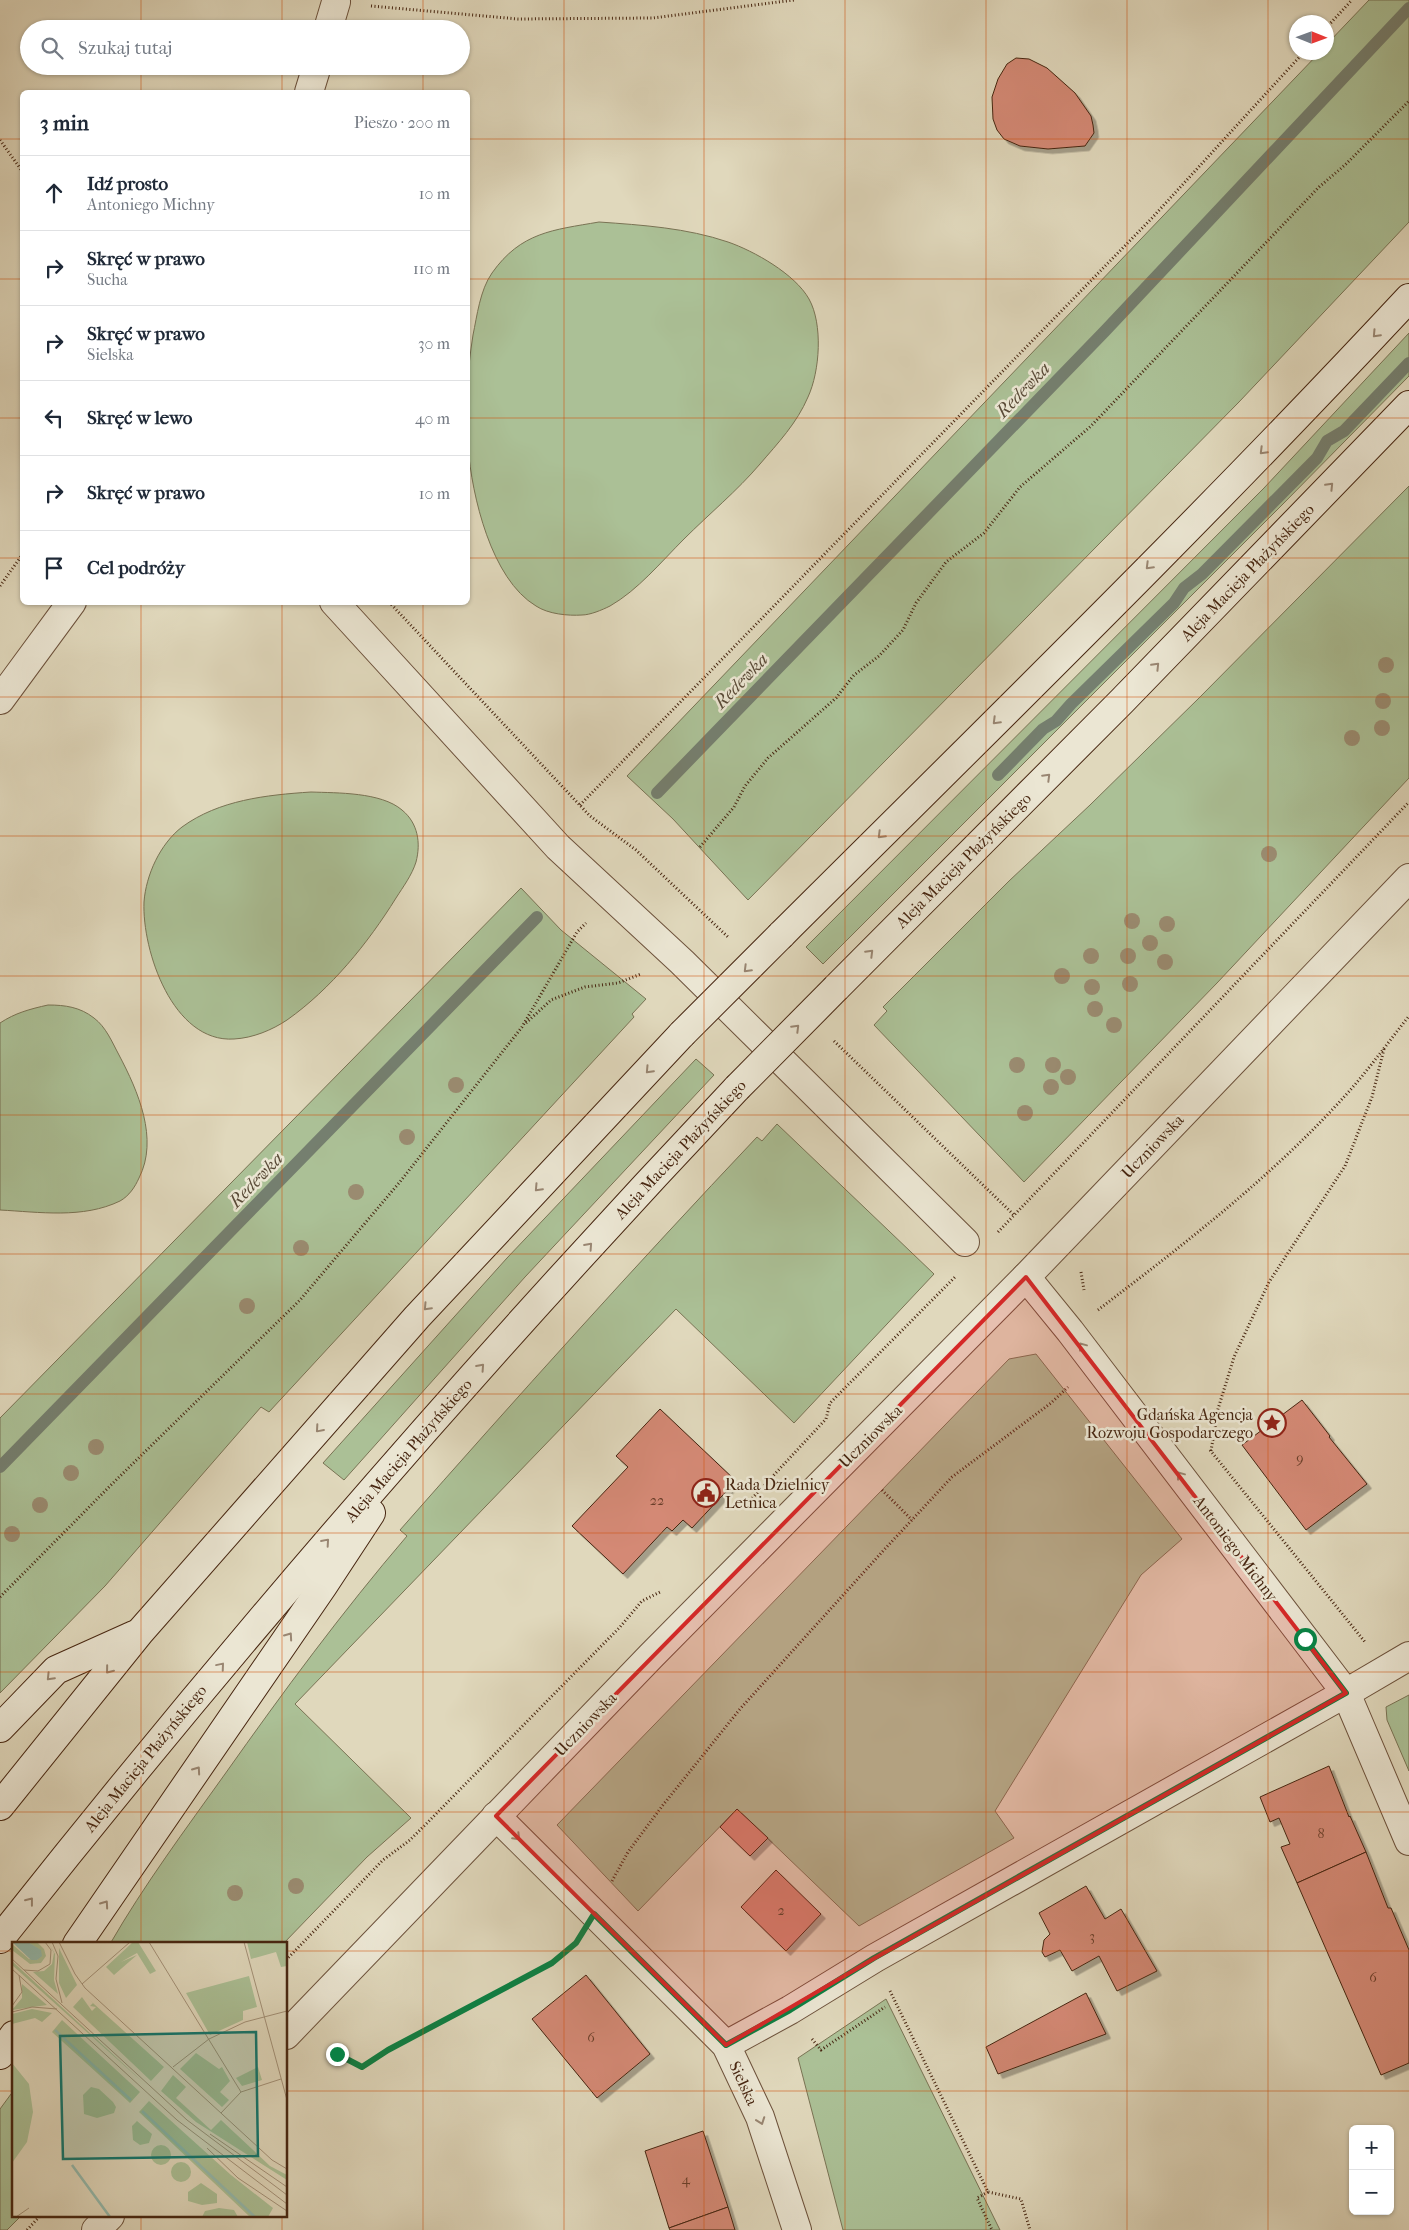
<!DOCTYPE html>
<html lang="pl">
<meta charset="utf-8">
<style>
body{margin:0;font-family:"IM FELL French Canon",serif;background:#f2f2f3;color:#1f2937}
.controls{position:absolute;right:15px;bottom:15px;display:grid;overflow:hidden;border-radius:8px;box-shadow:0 1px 4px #0004}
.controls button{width:45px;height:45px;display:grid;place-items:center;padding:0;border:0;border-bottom:1px solid #e0e1e3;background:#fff;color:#1f2937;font:25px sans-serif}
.compass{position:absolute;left:1289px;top:15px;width:45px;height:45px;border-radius:50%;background:#fff;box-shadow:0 1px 4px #0004;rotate:91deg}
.stop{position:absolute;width:15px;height:15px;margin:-11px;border:4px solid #0b8043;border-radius:50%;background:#fff}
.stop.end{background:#0b8043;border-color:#fff;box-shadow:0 1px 5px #0008}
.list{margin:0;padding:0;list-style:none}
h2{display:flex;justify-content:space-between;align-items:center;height:65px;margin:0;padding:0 20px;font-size:21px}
h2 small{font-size:16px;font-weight:400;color:#747a83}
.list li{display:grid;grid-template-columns:32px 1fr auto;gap:15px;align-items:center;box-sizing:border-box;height:75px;padding:0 20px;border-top:1px solid #e0e1e3}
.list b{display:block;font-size:19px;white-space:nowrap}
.list p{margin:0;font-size:16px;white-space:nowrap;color:#747a83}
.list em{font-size:16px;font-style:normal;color:#747a83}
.icon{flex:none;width:28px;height:28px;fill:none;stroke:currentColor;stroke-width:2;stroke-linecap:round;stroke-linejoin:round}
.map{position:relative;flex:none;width:1409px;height:2230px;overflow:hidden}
.search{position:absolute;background:#fff;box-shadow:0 1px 4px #0004;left:20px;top:20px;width:450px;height:55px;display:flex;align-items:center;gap:12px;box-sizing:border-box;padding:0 18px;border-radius:28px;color:#747a83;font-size:19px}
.panel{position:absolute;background:#fff;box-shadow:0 1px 4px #0004;left:20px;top:90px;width:450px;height:515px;border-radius:8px}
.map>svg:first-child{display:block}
.green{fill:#abc096;stroke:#797354}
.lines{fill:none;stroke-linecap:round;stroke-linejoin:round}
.stream{stroke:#757f6f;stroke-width:12}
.building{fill:#d48975;stroke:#472611;filter:url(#shadow)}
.street-casing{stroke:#6d523c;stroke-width:30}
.secondary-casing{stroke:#472611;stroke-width:30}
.path{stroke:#472611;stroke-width:3;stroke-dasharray:1 2.5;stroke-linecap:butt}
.street{stroke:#ebe6d3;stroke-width:28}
.secondary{stroke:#ebe6d3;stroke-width:28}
.secondary-bridge-casing{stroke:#472611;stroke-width:30;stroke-linecap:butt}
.secondary-bridge{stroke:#ebe6d3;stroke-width:28}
.tree{fill:#9a8b70}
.oneway{stroke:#998672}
.route{stroke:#0b8043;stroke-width:6}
.marked{fill:#d62828;fill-opacity:0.2;stroke:#d62828;stroke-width:4;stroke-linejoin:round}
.grid{fill:none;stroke:#d0510d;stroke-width:1;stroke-opacity:0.55}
.labels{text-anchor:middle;stroke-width:5;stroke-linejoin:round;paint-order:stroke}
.number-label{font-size:14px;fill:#6a3f2a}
.street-label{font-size:16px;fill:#472611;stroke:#ebe6d3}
.poi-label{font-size:16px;fill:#472611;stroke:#ebe6d3;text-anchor:end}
.water-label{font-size:18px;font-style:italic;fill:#5a4b38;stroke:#ebe6d3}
.inset-river{fill:none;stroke:#94baad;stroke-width:2.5}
.inset-road{fill:none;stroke:#a39178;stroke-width:1}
.view{fill:#0f766e;fill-opacity:0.15;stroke:#0f766e;stroke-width:2.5}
.inset-edge{fill:none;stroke:#472611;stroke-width:2.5}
</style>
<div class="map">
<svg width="1409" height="2230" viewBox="0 0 1409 2230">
<defs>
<filter id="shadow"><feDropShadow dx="4.5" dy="4.5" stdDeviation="0" flood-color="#0004"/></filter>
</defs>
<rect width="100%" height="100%" fill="#e0d8bc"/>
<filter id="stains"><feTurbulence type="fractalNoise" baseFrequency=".004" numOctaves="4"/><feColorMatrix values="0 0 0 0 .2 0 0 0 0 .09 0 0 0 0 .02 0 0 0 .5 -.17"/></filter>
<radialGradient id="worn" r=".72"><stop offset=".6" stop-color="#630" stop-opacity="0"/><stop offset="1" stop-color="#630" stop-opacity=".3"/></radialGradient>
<g class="green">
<polygon points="1369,0 1409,0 1409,222 1239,402 748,900 673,819 627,776 1319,53 1326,52 1327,44"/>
<path d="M599,222C642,225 687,228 728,242C754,251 795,274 809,299C823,324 820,371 808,397C797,423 778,443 760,464C737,491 709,514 684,539C661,562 638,590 610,606C602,610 590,615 582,615C568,616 548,614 536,606C491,579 472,496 468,447C465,411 467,372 473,335C477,316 480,290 492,273C521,232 553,230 599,222Z"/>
<polygon points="1409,333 1409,376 1282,505 823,964 806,947 1264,488"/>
<polygon points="1409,486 1409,778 1217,983 1024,1182 874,1025 887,1011 883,1007 1009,881 1090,805 1199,698"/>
<path d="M311,792C337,793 381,792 402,810C418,823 421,843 416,862C412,875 403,887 396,898C368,943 331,989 287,1020C272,1030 253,1038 234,1039C173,1043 142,951 144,902C146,875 160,844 182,827C219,800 266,795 311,792Z"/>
<polygon points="521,888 561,930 646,999 632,1014 634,1017 269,1412 261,1407 105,1586 0,1693 0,1418"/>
<path d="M48,1005C65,1005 80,1007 94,1018C106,1027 112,1042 119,1055C138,1091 159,1139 139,1178C135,1187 129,1196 120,1201C83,1219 39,1212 0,1210V1023C15,1013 30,1009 48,1005Z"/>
<polygon points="696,1059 714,1075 525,1277 344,1480 323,1463 507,1258"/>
<path d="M777,1124L934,1274L794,1423L676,1309L295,1704L411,1818L367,1857L283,1944H110C144,1885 185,1830 225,1774C283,1692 342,1612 407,1536L400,1530C517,1397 635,1266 757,1137L762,1141Z"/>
<polygon points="1036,1354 1182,1539 1141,1575 995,1811 1014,1838 859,1926 737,1809 638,1911 557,1825 1009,1359"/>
<polygon points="1409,1695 1409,1771 1387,1720 1386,1707"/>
<polygon points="886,1999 1000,2230 843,2230 798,2058"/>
<polygon points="14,2090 14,2216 21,2216 7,2230 0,2230 0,2109"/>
</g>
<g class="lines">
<g class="stream">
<polyline points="998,775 1043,729 1056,721 1071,704 1174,603 1184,588 1202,574 1317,458 1327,441 1344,431 1409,363"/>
<polyline points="657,793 1105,331 1409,8"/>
<polyline points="0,1467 537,917"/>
</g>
</g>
<g class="building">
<polygon points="1016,58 1029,59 1047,68 1075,93 1091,116 1093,125 1094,133 1085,146 1048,149 1020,146 1004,139 997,130 993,119 992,97 998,79 1007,64"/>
<polygon points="1302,1400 1330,1436 1329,1437 1367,1484 1306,1530 1242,1445"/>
<polygon points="660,1409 736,1481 692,1528 683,1520 672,1531 667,1527 623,1574 572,1526 628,1467 616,1456"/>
<polygon points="1329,1766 1349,1817 1350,1816 1366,1852 1297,1883 1281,1847 1290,1844 1279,1818 1270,1822 1260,1797"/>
<polygon points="737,1809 768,1838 750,1856 720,1827"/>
<polygon points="1366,1852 1388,1908 1391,1908 1409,1950 1409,2063 1381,2075 1297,1883"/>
<polygon points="776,1870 821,1914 786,1951 741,1907"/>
<polygon points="1086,1886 1105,1919 1121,1909 1157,1971 1117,1991 1099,1956 1072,1971 1060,1950 1045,1957 1042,1952 1044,1940 1050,1934 1039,1913"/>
<polygon points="586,1975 650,2054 597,2098 532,2019"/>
<polygon points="1086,1993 1106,2034 998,2074 986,2047"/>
<polygon points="703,2131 728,2207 669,2228 645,2151"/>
<polygon points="728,2207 735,2230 670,2230 669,2228"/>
</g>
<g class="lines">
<defs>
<g id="street">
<polyline points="328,29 336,2"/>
<polyline points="309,92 317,66"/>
<polyline points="334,602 558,847 682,962 965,1242"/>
<polyline points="0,700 72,602"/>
<polyline points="1026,1277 1070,1331 1346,1693 1409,1841"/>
<polyline points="496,1816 726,2045 760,2117 797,2230"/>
<polyline points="286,2035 651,1656 1026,1277 1409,878"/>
<polyline points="726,2045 790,2010 875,1958 1346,1693 1409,1656"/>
<polyline points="96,2230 110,2216"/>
</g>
<g id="secondary">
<path d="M781,935C992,725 1206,516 1409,298"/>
<polyline points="836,988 1122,701 1409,405"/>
<polyline points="0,1728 56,1670 134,1635"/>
<polyline points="0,1806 140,1632 417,1317 682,1034"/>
<path d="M0,1939C233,1644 479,1361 737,1088"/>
<polyline points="77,1944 323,1586 371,1513"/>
<polyline points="0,2055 14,2035"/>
</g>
</defs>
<use href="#street" class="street-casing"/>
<use href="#secondary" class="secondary-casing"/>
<g class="path">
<polyline points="371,6 518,19 653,18 794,0"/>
<polyline points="1326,28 1352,0"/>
<polyline points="0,140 22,171"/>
<polyline points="0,586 22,555"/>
<polyline points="389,602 590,816 636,850 728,937"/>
<polyline points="580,805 1152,218 1304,52"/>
<polyline points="700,847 734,807 745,786 768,758 836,698 854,675 879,656 903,630 916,603 946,562 984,533 1020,487 1091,426 1319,187 1345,165 1409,101"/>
<polyline points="526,1023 551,1000 585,987 618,983 641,974"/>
<polyline points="834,1041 1014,1215"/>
<polyline points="998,1232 1409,802"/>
<polyline points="1081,1272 1084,1290"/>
<path d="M1098,1310C1187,1242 1278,1172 1352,1088C1372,1065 1390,1040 1409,1016"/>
<polyline points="1210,1450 1365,1642"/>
<polyline points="1211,1451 1218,1409 1234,1357 1269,1282 1345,1166 1372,1097 1384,1049"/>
<polyline points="882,1490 912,1520"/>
<polyline points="745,1506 826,1419 830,1403 956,1276"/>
<polyline points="0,1597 112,1484 300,1300 399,1183 522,1027 577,932 586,923"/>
<polyline points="612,1881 628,1852 663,1805 740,1709 883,1551 952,1477 1051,1403 1068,1387"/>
<polyline points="286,1960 383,1860 410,1840 430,1820 620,1627 642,1601 662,1591"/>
<polyline points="890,1991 988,2192 1021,2199 1030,2230"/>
<polyline points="812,2039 821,2050 885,2007"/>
<polyline points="337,2054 362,2067 388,2050 552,1963 575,1944"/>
<polyline points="988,2192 977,2198 992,2230"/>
<polyline points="27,2230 40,2216"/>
</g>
<use href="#street" class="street"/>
<use href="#secondary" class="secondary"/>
<defs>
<g id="secondary-bridge">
<polyline points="682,1034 781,935"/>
<polyline points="737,1088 836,988"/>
</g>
</defs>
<use href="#secondary-bridge" class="secondary-bridge-casing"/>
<use href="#secondary-bridge" class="secondary-bridge"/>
</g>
<g class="tree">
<circle cx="1386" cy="665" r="8"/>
<circle cx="1383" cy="701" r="8"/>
<circle cx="1382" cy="728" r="8"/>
<circle cx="1352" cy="738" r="8"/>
<circle cx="1269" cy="854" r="8"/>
<circle cx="1132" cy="921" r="8"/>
<circle cx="1167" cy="924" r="8"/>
<circle cx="1150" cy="943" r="8"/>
<circle cx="1091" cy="956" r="8"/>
<circle cx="1128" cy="956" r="8"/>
<circle cx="1165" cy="962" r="8"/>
<circle cx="1062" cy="976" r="8"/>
<circle cx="1130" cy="984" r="8"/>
<circle cx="1092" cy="987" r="8"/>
<circle cx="1095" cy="1009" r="8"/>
<circle cx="1114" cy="1025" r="8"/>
<circle cx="1017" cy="1065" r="8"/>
<circle cx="1053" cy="1065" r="8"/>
<circle cx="1068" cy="1077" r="8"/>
<circle cx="456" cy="1085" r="8"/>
<circle cx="1051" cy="1087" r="8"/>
<circle cx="1025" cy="1113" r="8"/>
<circle cx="407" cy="1137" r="8"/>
<circle cx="356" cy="1192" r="8"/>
<circle cx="301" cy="1248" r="8"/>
<circle cx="247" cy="1306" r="8"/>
<circle cx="96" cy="1447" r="8"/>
<circle cx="71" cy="1473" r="8"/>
<circle cx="40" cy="1505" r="8"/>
<circle cx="12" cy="1534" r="8"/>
<circle cx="296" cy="1886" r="8"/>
<circle cx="235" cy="1893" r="8"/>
</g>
<defs><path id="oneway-chevron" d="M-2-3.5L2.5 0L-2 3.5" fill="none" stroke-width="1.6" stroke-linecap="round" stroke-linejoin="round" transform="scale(1.25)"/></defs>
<g class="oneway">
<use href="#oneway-chevron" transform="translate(1376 334) rotate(133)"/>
<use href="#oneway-chevron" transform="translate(1263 451) rotate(135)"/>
<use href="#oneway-chevron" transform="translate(1330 486) rotate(-46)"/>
<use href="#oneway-chevron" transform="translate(1149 566) rotate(135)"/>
<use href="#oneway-chevron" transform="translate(1156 666) rotate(-46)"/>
<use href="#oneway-chevron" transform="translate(996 721) rotate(135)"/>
<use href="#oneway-chevron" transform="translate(1047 777) rotate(-45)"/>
<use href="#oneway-chevron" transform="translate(881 835) rotate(135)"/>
<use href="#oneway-chevron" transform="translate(870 953) rotate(-45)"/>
<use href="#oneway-chevron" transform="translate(747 969) rotate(135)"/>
<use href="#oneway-chevron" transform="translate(796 1028) rotate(-45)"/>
<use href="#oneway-chevron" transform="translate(649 1070) rotate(133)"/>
<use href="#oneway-chevron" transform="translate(538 1188) rotate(133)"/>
<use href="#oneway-chevron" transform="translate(589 1246) rotate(-48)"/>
<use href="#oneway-chevron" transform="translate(427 1307) rotate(133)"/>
<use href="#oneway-chevron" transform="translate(1082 1346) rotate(-127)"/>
<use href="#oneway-chevron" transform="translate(481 1367) rotate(-48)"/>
<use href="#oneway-chevron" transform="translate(319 1429) rotate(131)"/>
<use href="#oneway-chevron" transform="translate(1180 1475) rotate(-127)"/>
<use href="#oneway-chevron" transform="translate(326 1542) rotate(-49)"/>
<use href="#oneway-chevron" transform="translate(289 1636) rotate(-55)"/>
<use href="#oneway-chevron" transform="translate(221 1666) rotate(-50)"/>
<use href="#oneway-chevron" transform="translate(109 1670) rotate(129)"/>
<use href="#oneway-chevron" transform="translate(50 1677) rotate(134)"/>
<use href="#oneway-chevron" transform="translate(197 1770) rotate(-55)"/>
<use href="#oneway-chevron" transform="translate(517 1837) rotate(45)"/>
<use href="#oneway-chevron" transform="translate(30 1901) rotate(-52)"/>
<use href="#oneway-chevron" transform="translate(105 1904) rotate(-55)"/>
<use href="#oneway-chevron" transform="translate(761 2121) rotate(70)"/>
</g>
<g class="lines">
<polyline class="route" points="337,2054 362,2067 388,2050 552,1963 576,1943 594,1914 726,2045 790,2010 874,1958 1346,1693 1305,1639"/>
</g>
<path class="marked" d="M1026,1277L1346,1693L875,1958L726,2045L496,1816Z"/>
<path class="grid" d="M141,0V29M282,0V29M423,0V29M564,0V2230M704,0V2230M845,0V2230M986,0V2230M1127,0V2230M1268,0V2230M141,66V92M282,66V92M423,66V92M0,139H22M468,139H1409M0,279H22M468,279H1409M0,418H22M468,418H1409M0,558H22M468,558H1409M141,602V1944M282,602V1944M423,602V2230M0,697H1409M0,836H1409M0,976H1409M0,1115H1409M0,1254H1409M0,1394H1409M0,1533H1409M0,1672H1409M0,1812H1409M0,1951H14M286,1951H1409M0,2091H14M286,2091H1409M141,2216V2230M282,2216V2230"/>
<defs>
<symbol id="sight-ring" viewBox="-11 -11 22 22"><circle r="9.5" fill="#ebe6d3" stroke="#8f2418" stroke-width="1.5"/><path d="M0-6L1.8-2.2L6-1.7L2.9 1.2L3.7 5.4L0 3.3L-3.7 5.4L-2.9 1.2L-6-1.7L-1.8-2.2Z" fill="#8f2418"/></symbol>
<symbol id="civic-ring" viewBox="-11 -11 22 22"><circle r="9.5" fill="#ebe6d3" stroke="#8f2418" stroke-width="1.5"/><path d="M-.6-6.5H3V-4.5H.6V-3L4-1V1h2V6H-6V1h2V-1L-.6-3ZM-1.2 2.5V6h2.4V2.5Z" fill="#8f2418"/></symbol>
</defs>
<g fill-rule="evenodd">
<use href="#sight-ring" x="1256" y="1407" width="32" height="32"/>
<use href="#civic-ring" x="690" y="1477" width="32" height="32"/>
</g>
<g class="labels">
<g class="number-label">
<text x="1300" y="1463">9</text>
<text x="657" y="1505">22</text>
<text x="1321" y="1838">8</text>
<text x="781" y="1915">2</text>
<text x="1092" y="1941">3</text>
<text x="1373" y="1982">6</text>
<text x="591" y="2042">6</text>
<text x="686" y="2184">4</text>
</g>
<g class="street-label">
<text transform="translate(1247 572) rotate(-46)" y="6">Aleja Macieja Płażyńskiego</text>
<text transform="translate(963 860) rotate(-45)" y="6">Aleja Macieja Płażyńskiego</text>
<text transform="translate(1152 1146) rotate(-46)" y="6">Uczniowska</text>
<text transform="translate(680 1149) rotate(-47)" y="6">Aleja Macieja Płażyńskiego</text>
<text transform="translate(870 1436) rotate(-45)" y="6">Uczniowska</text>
<text transform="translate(408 1450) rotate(-49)" y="6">Aleja Macieja Płażyńskiego</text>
<text transform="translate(1236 1548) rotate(53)" y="6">Antoniego Michny</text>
<text transform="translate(585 1724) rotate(-46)" y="6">Uczniowska</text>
<text transform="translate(145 1758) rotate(-51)" y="6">Aleja Macieja Płażyńskiego</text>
<text transform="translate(744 2083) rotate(65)" y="6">Sielska</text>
</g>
<g class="poi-label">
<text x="1253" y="1420">Gdańska Agencja<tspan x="1253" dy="18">Rozwoju Gospodarczego</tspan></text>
<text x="725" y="1490" text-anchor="start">Rada Dzielnicy<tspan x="725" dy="18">Letnica</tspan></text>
</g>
<g class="water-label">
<text transform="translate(1023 390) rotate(-46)" y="6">Redewka</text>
<text transform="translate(741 681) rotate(-46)" y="6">Redewka</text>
<text transform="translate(256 1180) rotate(-46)" y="6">Redewka</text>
</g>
</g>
<g transform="translate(12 1942)">
<rect width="275" height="275" fill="#e0d8bc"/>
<path d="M16,0H25L32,7L34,14L29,21L18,22L0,8V2L17,17L25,18L29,9ZM36,0L43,12L42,38L46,52L21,30L32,29L40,22L42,11ZM121,0H126L144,29L138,32L125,11L109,20L125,13L102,33L94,25ZM235,0H275V24L269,25L264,10L239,17ZM47,6L65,43L54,56L47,41ZM0,19L134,143L0,23ZM237,34L245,65L231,69V78L198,93L174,51ZM10,42L35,63L0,68L10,56ZM72,53L152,125L139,139L61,65L70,55L80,69L84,65L78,64L81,61ZM20,67L40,71L30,80L23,76L0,82V72ZM50,78L128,150L118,161L40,90ZM184,111L207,127L210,125L218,139L208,150L217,158L210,165L168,127ZM0,121L17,142L21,170L15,200L0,221ZM246,125L250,138L230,144L224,136ZM161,133L174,145L164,156L199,188L209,178L258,224L275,233V238L184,180L149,149ZM79,145L87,147L101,160L104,165L102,171L85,176L72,172L71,153ZM137,159L219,233L261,266L256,275H238L127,170ZM125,179L140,192L137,201L128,203L121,198L120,184ZM139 213a10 10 0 1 1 20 0a10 10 0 1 1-20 0ZM159 230a10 10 0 1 1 20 0a10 10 0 1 1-20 0ZM189,241L205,252V261L190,263L176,259V250ZM207,266L222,268L226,275H190L193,269Z" fill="#abc096"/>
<path d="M0,0H16L29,8L30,14L25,18H19Z" fill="#94baad"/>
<path class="inset-river" d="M43,88L119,158M130,169L243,275M60,223L98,275"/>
<path class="inset-road" d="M40,0L46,14L44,37L50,61M47,0L63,32L73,46L260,218L275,227M137,0L229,150M232,0L275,158M0,17L175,178L275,253M0,27L165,178L275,262M12,28L26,29L38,22L39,8L33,0M70,42L118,0M0,64L10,50L7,33M0,70L20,65L45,67M161,125L197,97L233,80L275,69M209,171L229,150L269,137M198,192L275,245M195,206L226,236L275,269M4,275L17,266"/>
<path class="view" d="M244,90L246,214L51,217L48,94Z"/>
<rect width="275" height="275" class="inset-edge"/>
</g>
<rect width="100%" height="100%" filter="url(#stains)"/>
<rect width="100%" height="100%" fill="url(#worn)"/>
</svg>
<div class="controls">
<button>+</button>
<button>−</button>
</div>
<svg class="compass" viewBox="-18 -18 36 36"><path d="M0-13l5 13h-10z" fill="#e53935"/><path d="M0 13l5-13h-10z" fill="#747a83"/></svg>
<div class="stop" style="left:1305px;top:1639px"></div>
<div class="stop end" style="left:337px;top:2054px"></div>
<div class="search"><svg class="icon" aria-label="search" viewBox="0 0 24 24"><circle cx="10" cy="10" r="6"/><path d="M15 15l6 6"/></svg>Szukaj tutaj</div>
<section class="panel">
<h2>3 min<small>Pieszo · 200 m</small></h2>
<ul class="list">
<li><svg class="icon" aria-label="ahead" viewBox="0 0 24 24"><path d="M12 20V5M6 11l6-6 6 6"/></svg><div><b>Idź prosto</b><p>Antoniego Michny</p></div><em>10 m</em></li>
<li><svg class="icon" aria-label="right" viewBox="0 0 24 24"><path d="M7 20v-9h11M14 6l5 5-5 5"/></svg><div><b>Skręć w prawo</b><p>Sucha</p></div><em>110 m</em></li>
<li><svg class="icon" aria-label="right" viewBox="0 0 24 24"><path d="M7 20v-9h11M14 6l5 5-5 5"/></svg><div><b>Skręć w prawo</b><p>Sielska</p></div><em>30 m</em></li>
<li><svg class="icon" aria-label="left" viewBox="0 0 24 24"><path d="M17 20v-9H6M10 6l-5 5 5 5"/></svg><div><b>Skręć w lewo</b></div><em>40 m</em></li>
<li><svg class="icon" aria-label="right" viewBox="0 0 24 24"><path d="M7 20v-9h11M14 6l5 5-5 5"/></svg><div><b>Skręć w prawo</b></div><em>10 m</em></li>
<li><svg class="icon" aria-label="arrive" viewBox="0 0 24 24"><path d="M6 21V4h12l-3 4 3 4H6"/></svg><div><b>Cel podróży</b></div></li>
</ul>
</section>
</div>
